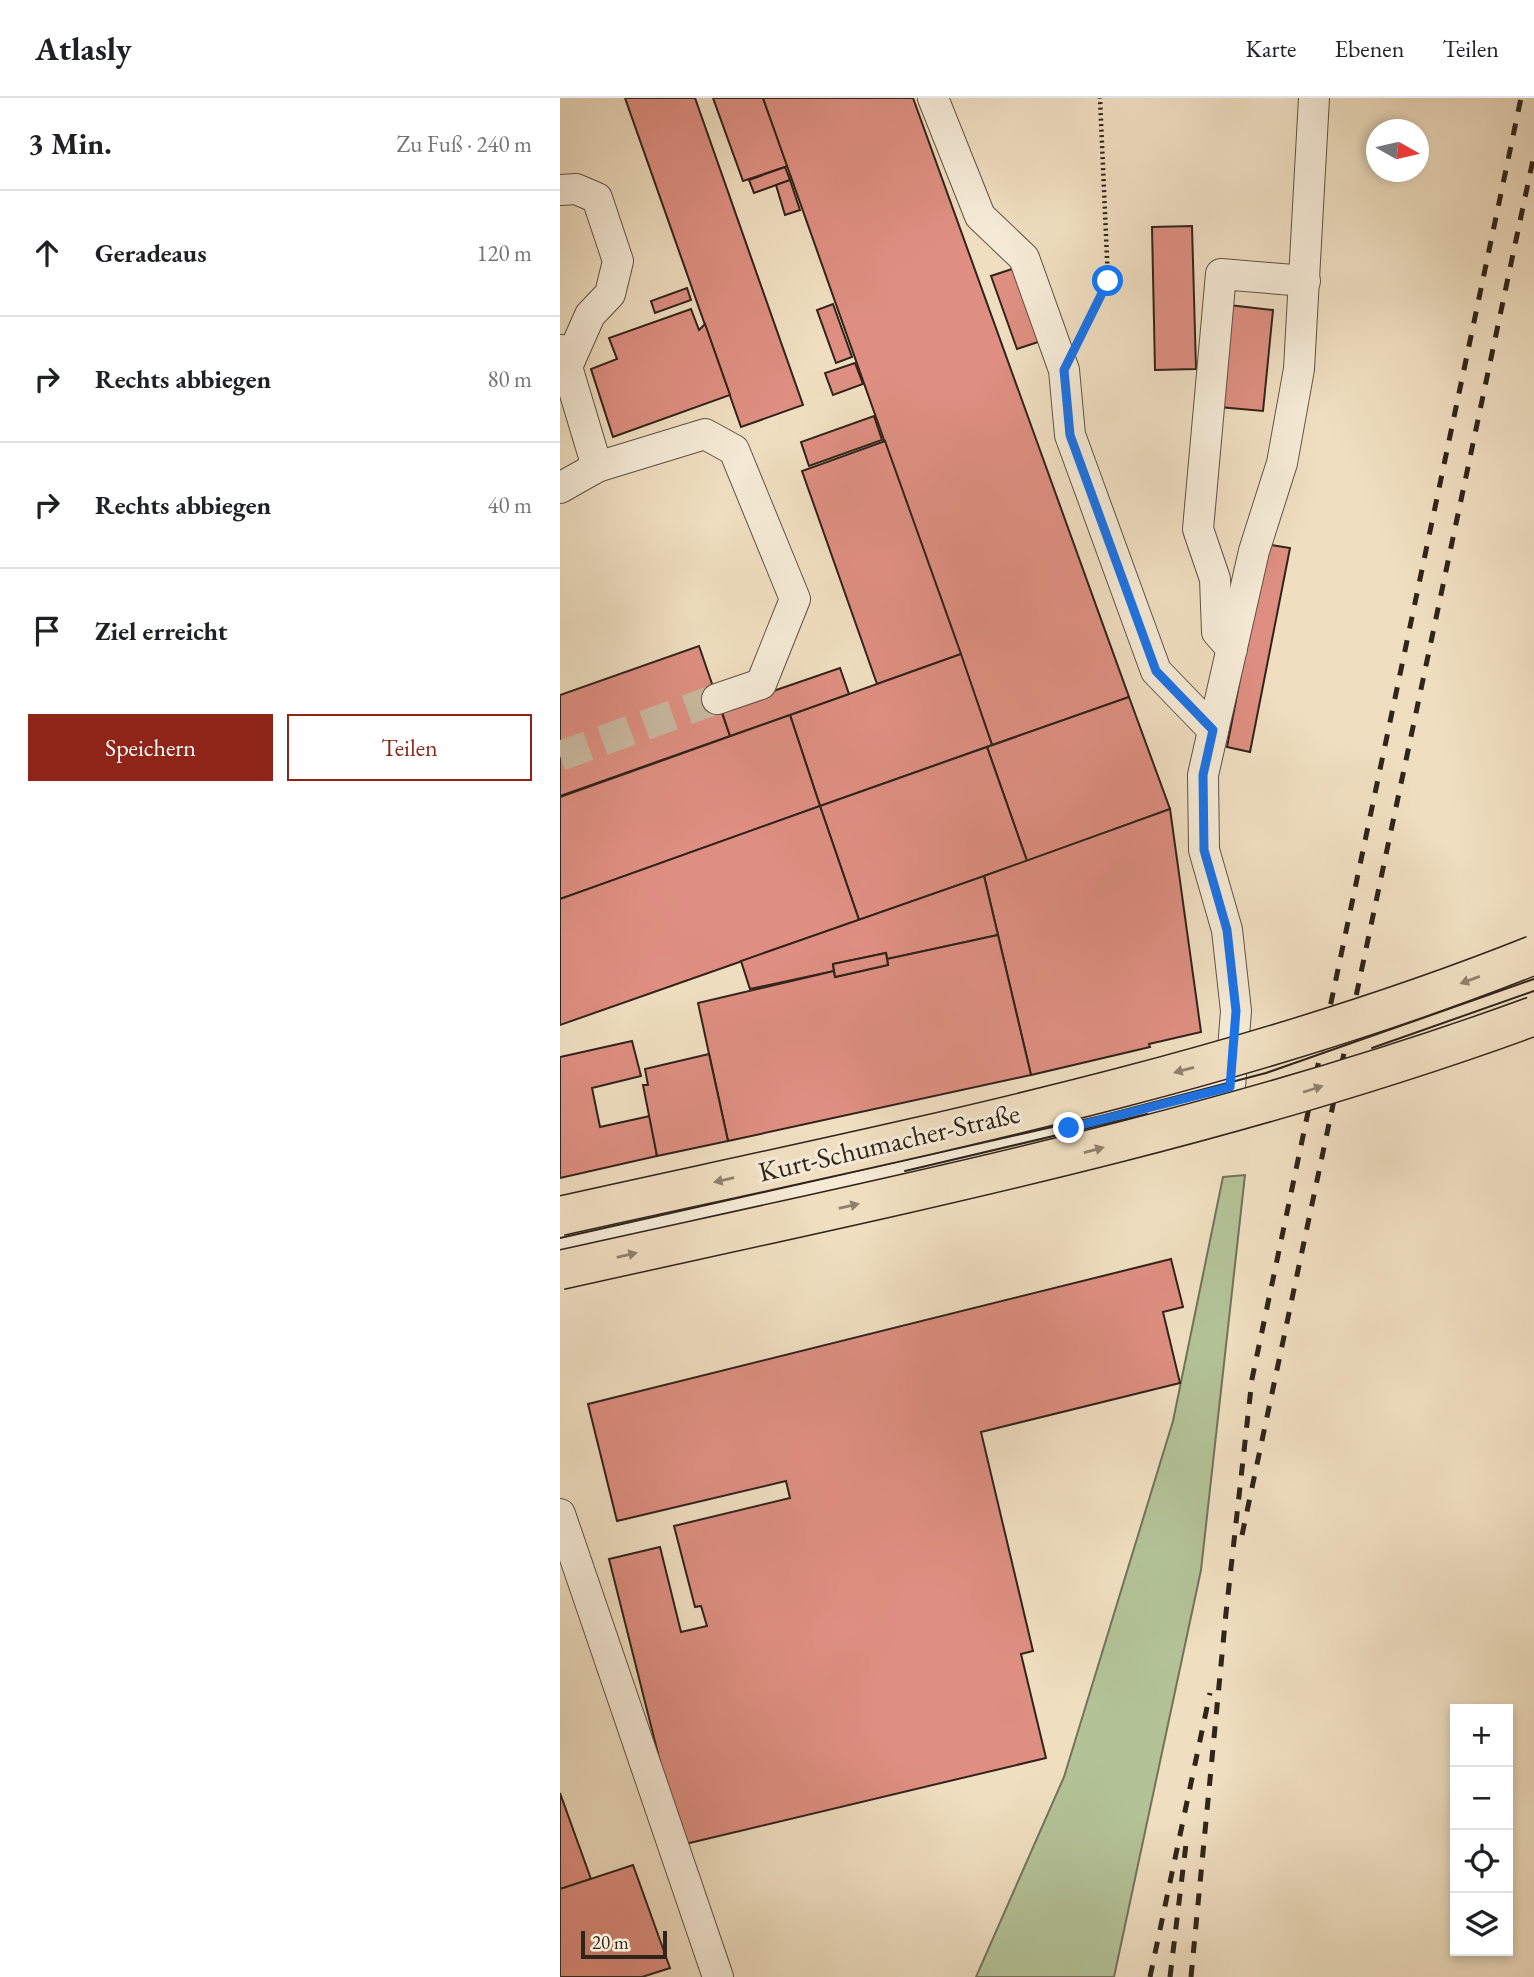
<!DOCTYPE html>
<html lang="de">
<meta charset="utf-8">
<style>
body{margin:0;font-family:"EB Garamond",serif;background:#f2f2f2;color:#202124}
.controls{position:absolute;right:21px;bottom:21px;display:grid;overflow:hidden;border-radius:0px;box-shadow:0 4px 10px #0003}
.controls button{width:63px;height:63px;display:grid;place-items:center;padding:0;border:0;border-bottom:2px solid #e0e0e0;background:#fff;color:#202124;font:35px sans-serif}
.compass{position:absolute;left:806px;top:21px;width:63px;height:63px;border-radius:50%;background:#fff;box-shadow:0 4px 10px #0003;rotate:98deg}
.scale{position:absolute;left:21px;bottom:18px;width:86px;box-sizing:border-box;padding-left:7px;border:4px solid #31241a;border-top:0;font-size:19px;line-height:24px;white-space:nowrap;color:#31241a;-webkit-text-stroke:5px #f5ead6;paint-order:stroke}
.stop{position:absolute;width:21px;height:21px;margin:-16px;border:5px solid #1a73e8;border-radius:50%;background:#fff}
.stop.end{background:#1a73e8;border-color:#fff;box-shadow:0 2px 7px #0008}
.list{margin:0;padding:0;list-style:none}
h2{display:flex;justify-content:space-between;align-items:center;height:91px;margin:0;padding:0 28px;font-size:30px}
h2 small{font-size:23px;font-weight:400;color:#757577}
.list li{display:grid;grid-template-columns:46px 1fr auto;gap:21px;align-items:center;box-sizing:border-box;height:126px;padding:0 28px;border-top:2px solid #e0e0e0}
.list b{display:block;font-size:26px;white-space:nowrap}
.list em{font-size:23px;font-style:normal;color:#757577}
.actions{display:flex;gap:14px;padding:21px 28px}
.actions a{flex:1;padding:16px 0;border:2px solid #8f2418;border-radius:0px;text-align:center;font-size:24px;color:#8f2418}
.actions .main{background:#8f2418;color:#fff}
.icon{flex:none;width:38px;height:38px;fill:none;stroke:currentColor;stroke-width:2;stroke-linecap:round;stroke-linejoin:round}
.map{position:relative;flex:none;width:974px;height:1879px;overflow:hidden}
header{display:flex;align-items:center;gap:42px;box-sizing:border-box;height:98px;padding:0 35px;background:#fff;border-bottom:2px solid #e0e0e0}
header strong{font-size:33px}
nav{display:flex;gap:38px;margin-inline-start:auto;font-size:24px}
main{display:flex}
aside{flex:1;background:#fff}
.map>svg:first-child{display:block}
.green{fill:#b3c297;stroke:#727358;stroke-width:2}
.building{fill:#de8f81;stroke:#31241a;stroke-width:2}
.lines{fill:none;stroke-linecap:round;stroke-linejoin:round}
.minor-tunnel{stroke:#c9b99f;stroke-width:30;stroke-dasharray:30 15;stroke-linecap:butt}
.minor-casing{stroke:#605244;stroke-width:32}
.path{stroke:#31241a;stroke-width:4.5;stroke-dasharray:2 3.5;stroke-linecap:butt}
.minor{stroke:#f5ead6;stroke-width:30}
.tram{stroke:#31241a;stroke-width:2}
.rail{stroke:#31241a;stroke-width:5;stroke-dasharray:12 12;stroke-linecap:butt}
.major-bridge-casing{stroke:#31241a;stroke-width:41;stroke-linecap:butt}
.major-bridge{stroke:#efdec0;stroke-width:38}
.oneway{fill:#90816d}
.route{stroke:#1a73e8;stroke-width:9}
.labels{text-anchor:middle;stroke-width:6;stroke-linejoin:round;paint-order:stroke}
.street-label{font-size:28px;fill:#31241a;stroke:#f5ead6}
</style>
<header>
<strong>Atlasly</strong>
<nav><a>Karte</a><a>Ebenen</a><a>Teilen</a></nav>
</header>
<main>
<aside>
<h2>3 Min.<small>Zu Fuß · 240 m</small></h2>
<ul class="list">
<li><svg class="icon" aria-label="ahead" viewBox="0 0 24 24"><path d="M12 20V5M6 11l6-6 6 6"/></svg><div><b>Geradeaus</b></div><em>120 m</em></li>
<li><svg class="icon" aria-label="right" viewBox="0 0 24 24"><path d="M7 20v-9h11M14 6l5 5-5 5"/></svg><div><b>Rechts abbiegen</b></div><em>80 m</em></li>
<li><svg class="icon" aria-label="right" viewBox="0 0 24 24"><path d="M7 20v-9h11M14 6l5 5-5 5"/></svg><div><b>Rechts abbiegen</b></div><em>40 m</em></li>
<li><svg class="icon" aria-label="arrive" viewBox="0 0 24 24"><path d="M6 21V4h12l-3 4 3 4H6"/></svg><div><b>Ziel erreicht</b></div></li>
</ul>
<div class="actions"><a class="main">Speichern</a><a>Teilen</a></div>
</aside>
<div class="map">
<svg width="974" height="1879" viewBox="0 0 974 1879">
<rect width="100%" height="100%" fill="#efdec0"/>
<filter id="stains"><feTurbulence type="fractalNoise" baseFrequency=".00286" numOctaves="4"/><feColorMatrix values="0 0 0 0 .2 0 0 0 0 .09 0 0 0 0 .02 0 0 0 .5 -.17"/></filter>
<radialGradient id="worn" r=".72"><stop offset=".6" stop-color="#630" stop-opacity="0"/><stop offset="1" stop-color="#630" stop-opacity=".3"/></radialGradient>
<polygon class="green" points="685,1077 641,1472 554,1879 416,1879 504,1679 613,1323 663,1079"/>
<g class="building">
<polygon points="65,0 135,0 243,307 181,329"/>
<polygon points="153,0 203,0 228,68 183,83"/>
<polygon points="203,0 353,0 569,599 432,647"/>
<polygon points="225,69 230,82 194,95 189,82"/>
<polygon points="230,82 240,112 225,117 216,87"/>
<polygon points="632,128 636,271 595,272 592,129"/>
<polygon points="455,170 481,243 457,251 431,178"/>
<polygon points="127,190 131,202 95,215 91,203"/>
<polygon points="273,206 292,259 276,265 257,212"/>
<polygon points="669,207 713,212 703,313 659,309"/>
<polygon points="131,211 139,232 145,226 170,297 53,339 31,271 57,261 49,240"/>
<polygon points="295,265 303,286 273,297 265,275"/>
<polygon points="314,318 322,342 249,368 241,344"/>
<polygon points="325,343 401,556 317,586 242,373"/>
<polygon points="706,446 730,450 690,654 667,649"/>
<polygon points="139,548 170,638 0,698 0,597"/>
<polygon points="401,556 432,647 260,708 230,617"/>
<polygon points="280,570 289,596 170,638 161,611"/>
<polygon points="569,599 610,711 467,763 427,649"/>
<polygon points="230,617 260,708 0,801 0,699"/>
<polygon points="427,649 467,763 299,822 260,708"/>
<polygon points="260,708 299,822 0,927 0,801"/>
<polygon points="610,711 641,934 589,946 590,949 471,977 424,778"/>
<polygon points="424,778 438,837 327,861 326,855 273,866 274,873 190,891 181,863"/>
<polygon points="438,837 471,977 168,1043 138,905 274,873 275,879 328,867 327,861"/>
<polygon points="326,855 328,867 275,879 273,866"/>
<polygon points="72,943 81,978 32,990 40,1029 90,1018 97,1058 0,1080 0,959"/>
<polygon points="149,956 168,1043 97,1058 83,987 88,987 85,971"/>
<polygon points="611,1161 623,1209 603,1214 620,1285 421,1334 473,1553 461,1556 486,1660 121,1747 49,1461 100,1449 121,1534 147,1528 141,1508 135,1509 114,1428 230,1400 226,1383 57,1423 28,1306"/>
<polygon points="0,1695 31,1781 0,1791"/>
<polygon points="73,1767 110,1870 82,1879 0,1879 0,1791"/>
</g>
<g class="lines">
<polyline class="minor-tunnel" points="0,658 157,601"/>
<defs>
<g id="minor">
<polyline points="373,0 420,118 464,160 504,272 510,337 596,573 653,632"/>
<polyline points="0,92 16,91 37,100 58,163 50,196 30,217 7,269"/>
<polyline points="2,252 37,369"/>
<polyline points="0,390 37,369 145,336 174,352 235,501 201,586 157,601"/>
<polyline points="672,551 657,534 655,481 638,431 661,176 745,183"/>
<polyline points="0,1145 509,1030 670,989 676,913 667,832 644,752 643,677 694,453 722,365 739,271 754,0"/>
<polyline points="0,1416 158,1879"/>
</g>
</defs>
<use href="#minor" class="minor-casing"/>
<polyline class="path" points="521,236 548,183 540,0"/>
<use href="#minor" class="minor"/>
<g class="tram">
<polyline points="812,950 974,893"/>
<polyline points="345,1073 587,1016"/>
<polyline points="0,1140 541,1018 706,975 974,881"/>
</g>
<g class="rail">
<polyline points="682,1437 974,57"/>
<polyline points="590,1879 650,1595"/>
<polyline points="610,1879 626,1746"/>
<polyline points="631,1879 666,1515 692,1281 961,0"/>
</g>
<defs>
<g id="major-bridge">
<path d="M0,1118C328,1045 661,982 974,857"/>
<path d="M0,1172C328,1099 658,1034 974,918"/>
</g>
</defs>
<use href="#major-bridge" class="major-bridge-casing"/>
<use href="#major-bridge" class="major-bridge"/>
</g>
<defs><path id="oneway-solid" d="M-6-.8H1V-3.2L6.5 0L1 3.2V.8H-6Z" transform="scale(1.75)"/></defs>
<g class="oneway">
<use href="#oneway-solid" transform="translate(910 882) rotate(160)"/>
<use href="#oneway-solid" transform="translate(624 972) rotate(165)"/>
<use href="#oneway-solid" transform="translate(753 991) rotate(-18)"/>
<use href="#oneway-solid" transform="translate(534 1052) rotate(-15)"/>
<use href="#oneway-solid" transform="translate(164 1082) rotate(167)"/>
<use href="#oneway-solid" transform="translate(289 1108) rotate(-13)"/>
<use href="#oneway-solid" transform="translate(67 1157) rotate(-13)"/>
</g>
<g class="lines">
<polyline class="route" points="509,1030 670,989 676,913 667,832 644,752 643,677 653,632 596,573 510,337 504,272 548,183"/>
</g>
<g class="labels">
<g class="street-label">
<text transform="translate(329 1044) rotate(-13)" y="10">Kurt-Schumacher-Straße</text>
</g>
</g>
<rect width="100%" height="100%" filter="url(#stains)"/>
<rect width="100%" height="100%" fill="url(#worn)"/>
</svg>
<div class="controls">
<button>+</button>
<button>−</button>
<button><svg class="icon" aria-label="locate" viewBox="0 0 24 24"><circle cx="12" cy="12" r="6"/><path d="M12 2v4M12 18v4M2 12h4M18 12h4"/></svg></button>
<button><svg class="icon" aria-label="layers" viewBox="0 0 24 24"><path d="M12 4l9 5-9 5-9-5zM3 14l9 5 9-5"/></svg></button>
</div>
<svg class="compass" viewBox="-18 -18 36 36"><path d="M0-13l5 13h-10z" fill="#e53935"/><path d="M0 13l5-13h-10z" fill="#757577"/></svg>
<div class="scale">20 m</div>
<div class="stop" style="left:548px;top:183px"></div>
<div class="stop end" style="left:509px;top:1030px"></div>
</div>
</main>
